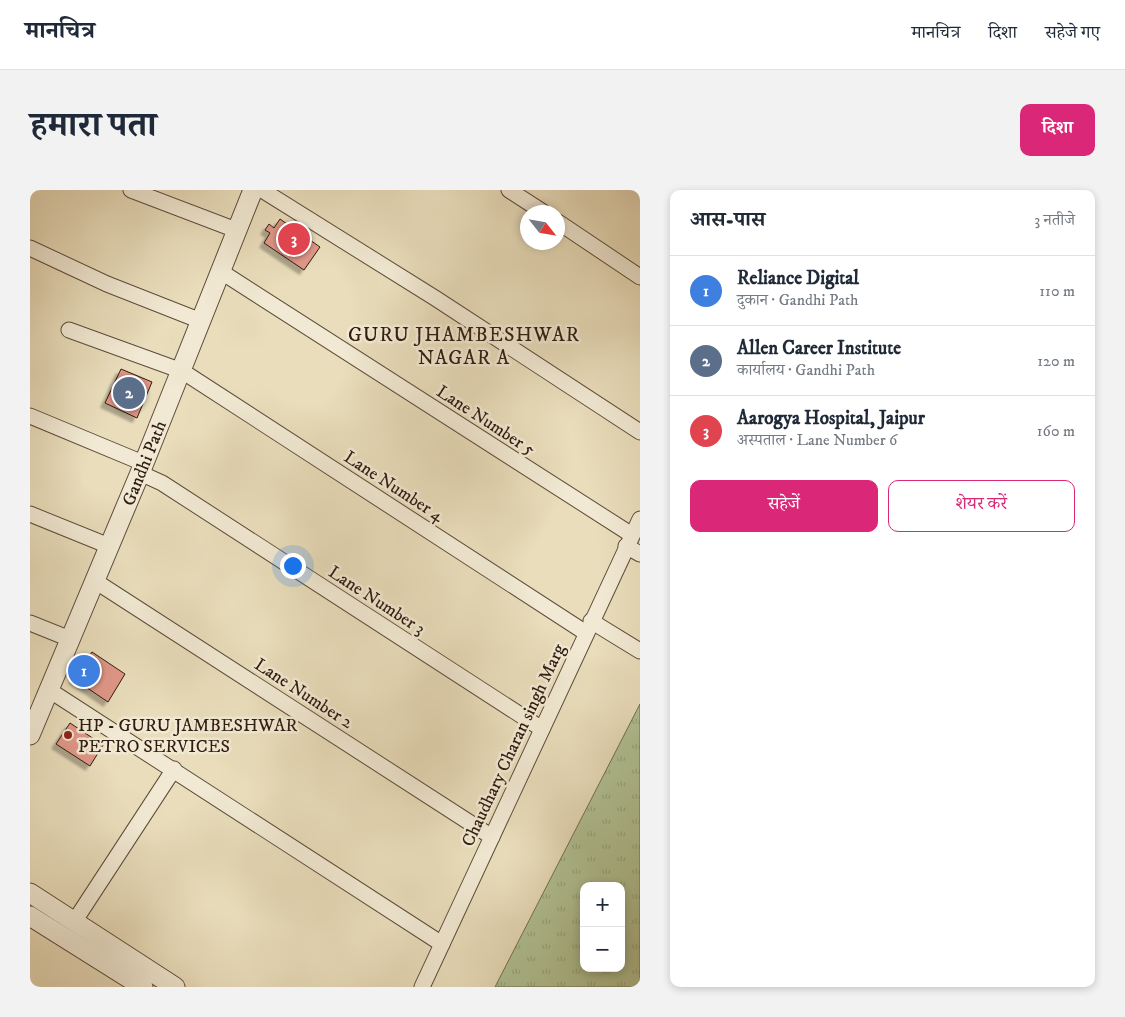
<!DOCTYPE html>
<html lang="hi">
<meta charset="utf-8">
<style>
body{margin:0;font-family:"IM FELL DW Pica","Noto Serif Devanagari",serif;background:#f2f2f3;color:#1f2937}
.controls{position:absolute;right:15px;bottom:15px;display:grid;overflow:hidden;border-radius:10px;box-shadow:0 2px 8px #0003}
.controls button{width:45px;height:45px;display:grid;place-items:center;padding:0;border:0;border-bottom:1px solid #e0e1e3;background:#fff;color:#1f2937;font:25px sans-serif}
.compass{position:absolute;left:490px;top:15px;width:45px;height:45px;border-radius:50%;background:#fff;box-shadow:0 2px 8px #0003;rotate:121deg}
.you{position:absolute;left:262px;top:375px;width:18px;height:18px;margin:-12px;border:4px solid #fff;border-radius:50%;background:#1a73e8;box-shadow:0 0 0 8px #1a73e833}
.badge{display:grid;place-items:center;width:32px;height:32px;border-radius:50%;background:#db2777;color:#fff;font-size:16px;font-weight:700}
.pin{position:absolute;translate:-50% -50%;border:2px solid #fff;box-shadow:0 1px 5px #0006}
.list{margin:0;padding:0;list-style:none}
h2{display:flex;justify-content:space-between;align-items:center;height:65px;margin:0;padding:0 20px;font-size:21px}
h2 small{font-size:16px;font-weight:400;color:#747a83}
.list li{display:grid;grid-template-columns:32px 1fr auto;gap:15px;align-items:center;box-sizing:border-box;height:70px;padding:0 20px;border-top:1px solid #e0e1e3}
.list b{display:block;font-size:19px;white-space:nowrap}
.list p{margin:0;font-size:16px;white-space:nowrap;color:#747a83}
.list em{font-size:16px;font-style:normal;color:#747a83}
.actions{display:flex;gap:10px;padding:15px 20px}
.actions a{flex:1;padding:11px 0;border:1px solid #db2777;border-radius:10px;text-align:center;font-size:18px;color:#db2777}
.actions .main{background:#db2777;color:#fff}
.map{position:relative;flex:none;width:610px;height:797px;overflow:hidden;border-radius:10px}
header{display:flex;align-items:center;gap:30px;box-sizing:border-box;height:70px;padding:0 25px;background:#fff;border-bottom:1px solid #e0e1e3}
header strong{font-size:24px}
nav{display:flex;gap:28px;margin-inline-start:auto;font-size:18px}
.intro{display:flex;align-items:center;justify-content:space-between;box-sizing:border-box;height:120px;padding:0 30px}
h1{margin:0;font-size:35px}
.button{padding:12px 22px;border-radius:10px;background:#db2777;color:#fff;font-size:18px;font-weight:700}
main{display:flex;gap:30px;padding:0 30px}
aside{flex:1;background:#fff;border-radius:10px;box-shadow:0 2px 8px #0003}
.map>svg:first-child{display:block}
.grass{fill:url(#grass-tufts);stroke:#706f52;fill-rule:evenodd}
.building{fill:#e09788;stroke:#2f1c10;filter:url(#shadow)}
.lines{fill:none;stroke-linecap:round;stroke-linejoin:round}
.minor-casing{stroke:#5e4c3b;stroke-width:17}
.tertiary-casing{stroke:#5e4c3b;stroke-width:21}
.minor{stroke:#f1e9d3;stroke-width:15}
.tertiary{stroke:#f1e9d3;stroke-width:19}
.poi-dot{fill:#8f2418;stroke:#f1e9d3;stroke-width:2}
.labels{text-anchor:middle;stroke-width:5;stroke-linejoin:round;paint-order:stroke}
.street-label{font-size:18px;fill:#2f1c10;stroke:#f1e9d3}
.poi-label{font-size:18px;fill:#2f1c10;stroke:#f1e9d3;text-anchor:start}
.quarter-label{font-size:20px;letter-spacing:1px;fill:#2f1c10;stroke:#f1e9d3}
</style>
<header>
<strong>मानचित्र</strong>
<nav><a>मानचित्र</a><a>दिशा</a><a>सहेजे गए</a></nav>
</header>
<div class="intro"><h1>हमारा पता</h1><a class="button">दिशा</a></div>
<main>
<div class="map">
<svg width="610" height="797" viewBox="0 0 610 797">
<defs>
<pattern id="grass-tufts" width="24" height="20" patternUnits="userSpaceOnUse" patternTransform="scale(1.25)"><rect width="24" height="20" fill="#b1c294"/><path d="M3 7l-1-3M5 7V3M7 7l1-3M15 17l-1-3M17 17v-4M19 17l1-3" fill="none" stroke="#99a67f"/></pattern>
<filter id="shadow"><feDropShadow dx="-4.5" dy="4.5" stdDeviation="1" flood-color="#0004"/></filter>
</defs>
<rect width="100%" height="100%" fill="#e9ddbb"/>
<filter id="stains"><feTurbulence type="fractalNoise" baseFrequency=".004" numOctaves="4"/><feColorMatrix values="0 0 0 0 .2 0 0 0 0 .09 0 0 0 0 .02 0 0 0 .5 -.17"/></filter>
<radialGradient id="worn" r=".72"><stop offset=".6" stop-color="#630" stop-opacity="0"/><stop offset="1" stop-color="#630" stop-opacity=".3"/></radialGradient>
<path class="grass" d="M610,514V797H465ZM554,696H591V778H554Z"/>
<g class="building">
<polygon points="250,29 290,57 274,80 234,53 240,43 235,40 239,34 244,38"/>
<polygon points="91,179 122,192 107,228 75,213"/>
<polygon points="62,462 95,484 78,512 44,489"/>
<polygon points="40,533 73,555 60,576 26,554"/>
</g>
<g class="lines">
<defs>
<g id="minor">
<polyline points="101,0 206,40"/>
<polyline points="232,0 405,108 610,242"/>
<polyline points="479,0 513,22"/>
<polyline points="528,32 610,87"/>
<polyline points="0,58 77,94 171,131"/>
<polyline points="190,81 602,345"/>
<polyline points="39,140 152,181 556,443"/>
<polyline points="0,226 113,273"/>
<polyline points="110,283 132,293 512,539"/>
<polyline points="0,324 79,356"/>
<polyline points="596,356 610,364"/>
<polyline points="65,391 462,647"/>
<polyline points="561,431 610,461"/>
<polyline points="0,433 40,449"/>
<polyline points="19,500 412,754"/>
<polyline points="44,732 144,579"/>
<polyline points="392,797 610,329"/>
</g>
<g id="tertiary">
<polyline points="0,545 110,283 223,0"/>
<polyline points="0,703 145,797"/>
<polyline points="0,726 113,797"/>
</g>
</defs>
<use href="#minor" class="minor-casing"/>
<use href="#tertiary" class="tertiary-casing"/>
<use href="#minor" class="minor"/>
<use href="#tertiary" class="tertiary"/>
</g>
<circle class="poi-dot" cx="38" cy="545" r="5"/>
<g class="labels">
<g class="street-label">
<text transform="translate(456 230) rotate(33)" y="6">Lane Number 5</text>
<text transform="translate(114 273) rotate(-68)" y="6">Gandhi Path</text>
<text transform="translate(364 296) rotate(33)" y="6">Lane Number 4</text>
<text transform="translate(347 410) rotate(33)" y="6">Lane Number 3</text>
<text transform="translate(274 503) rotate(33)" y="6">Lane Number 2</text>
<text transform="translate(483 555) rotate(-65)" y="6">Chaudhary Charan singh Marg</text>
</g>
<g class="poi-label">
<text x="48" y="541">HP - GURU JAMBESHWAR<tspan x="48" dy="21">PETRO SERVICES</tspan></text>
</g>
<g class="quarter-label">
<text x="434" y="151">GURU JHAMBESHWAR<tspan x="434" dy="23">NAGAR A</tspan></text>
</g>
</g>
<rect width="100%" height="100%" filter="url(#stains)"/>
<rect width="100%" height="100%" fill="url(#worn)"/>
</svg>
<div class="controls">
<button>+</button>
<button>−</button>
</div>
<svg class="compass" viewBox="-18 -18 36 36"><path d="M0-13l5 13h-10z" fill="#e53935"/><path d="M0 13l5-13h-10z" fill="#747a83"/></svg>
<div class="you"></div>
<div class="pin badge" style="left:54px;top:481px;background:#3f7fe0">1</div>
<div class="pin badge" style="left:99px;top:203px;background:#5c6f8a">2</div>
<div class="pin badge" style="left:264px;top:49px;background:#e0444e">3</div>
</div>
<aside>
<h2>आस-पास<small>3 नतीजे</small></h2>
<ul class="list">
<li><span class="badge" style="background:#3f7fe0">1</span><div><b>Reliance Digital</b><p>दुकान · Gandhi Path</p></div><em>110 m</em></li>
<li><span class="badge" style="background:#5c6f8a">2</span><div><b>Allen Career Institute</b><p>कार्यालय · Gandhi Path</p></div><em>120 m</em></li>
<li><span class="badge" style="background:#e0444e">3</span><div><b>Aarogya Hospital, Jaipur</b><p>अस्पताल · Lane Number 6</p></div><em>160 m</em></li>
</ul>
<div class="actions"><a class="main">सहेजें</a><a>शेयर करें</a></div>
</aside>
</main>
